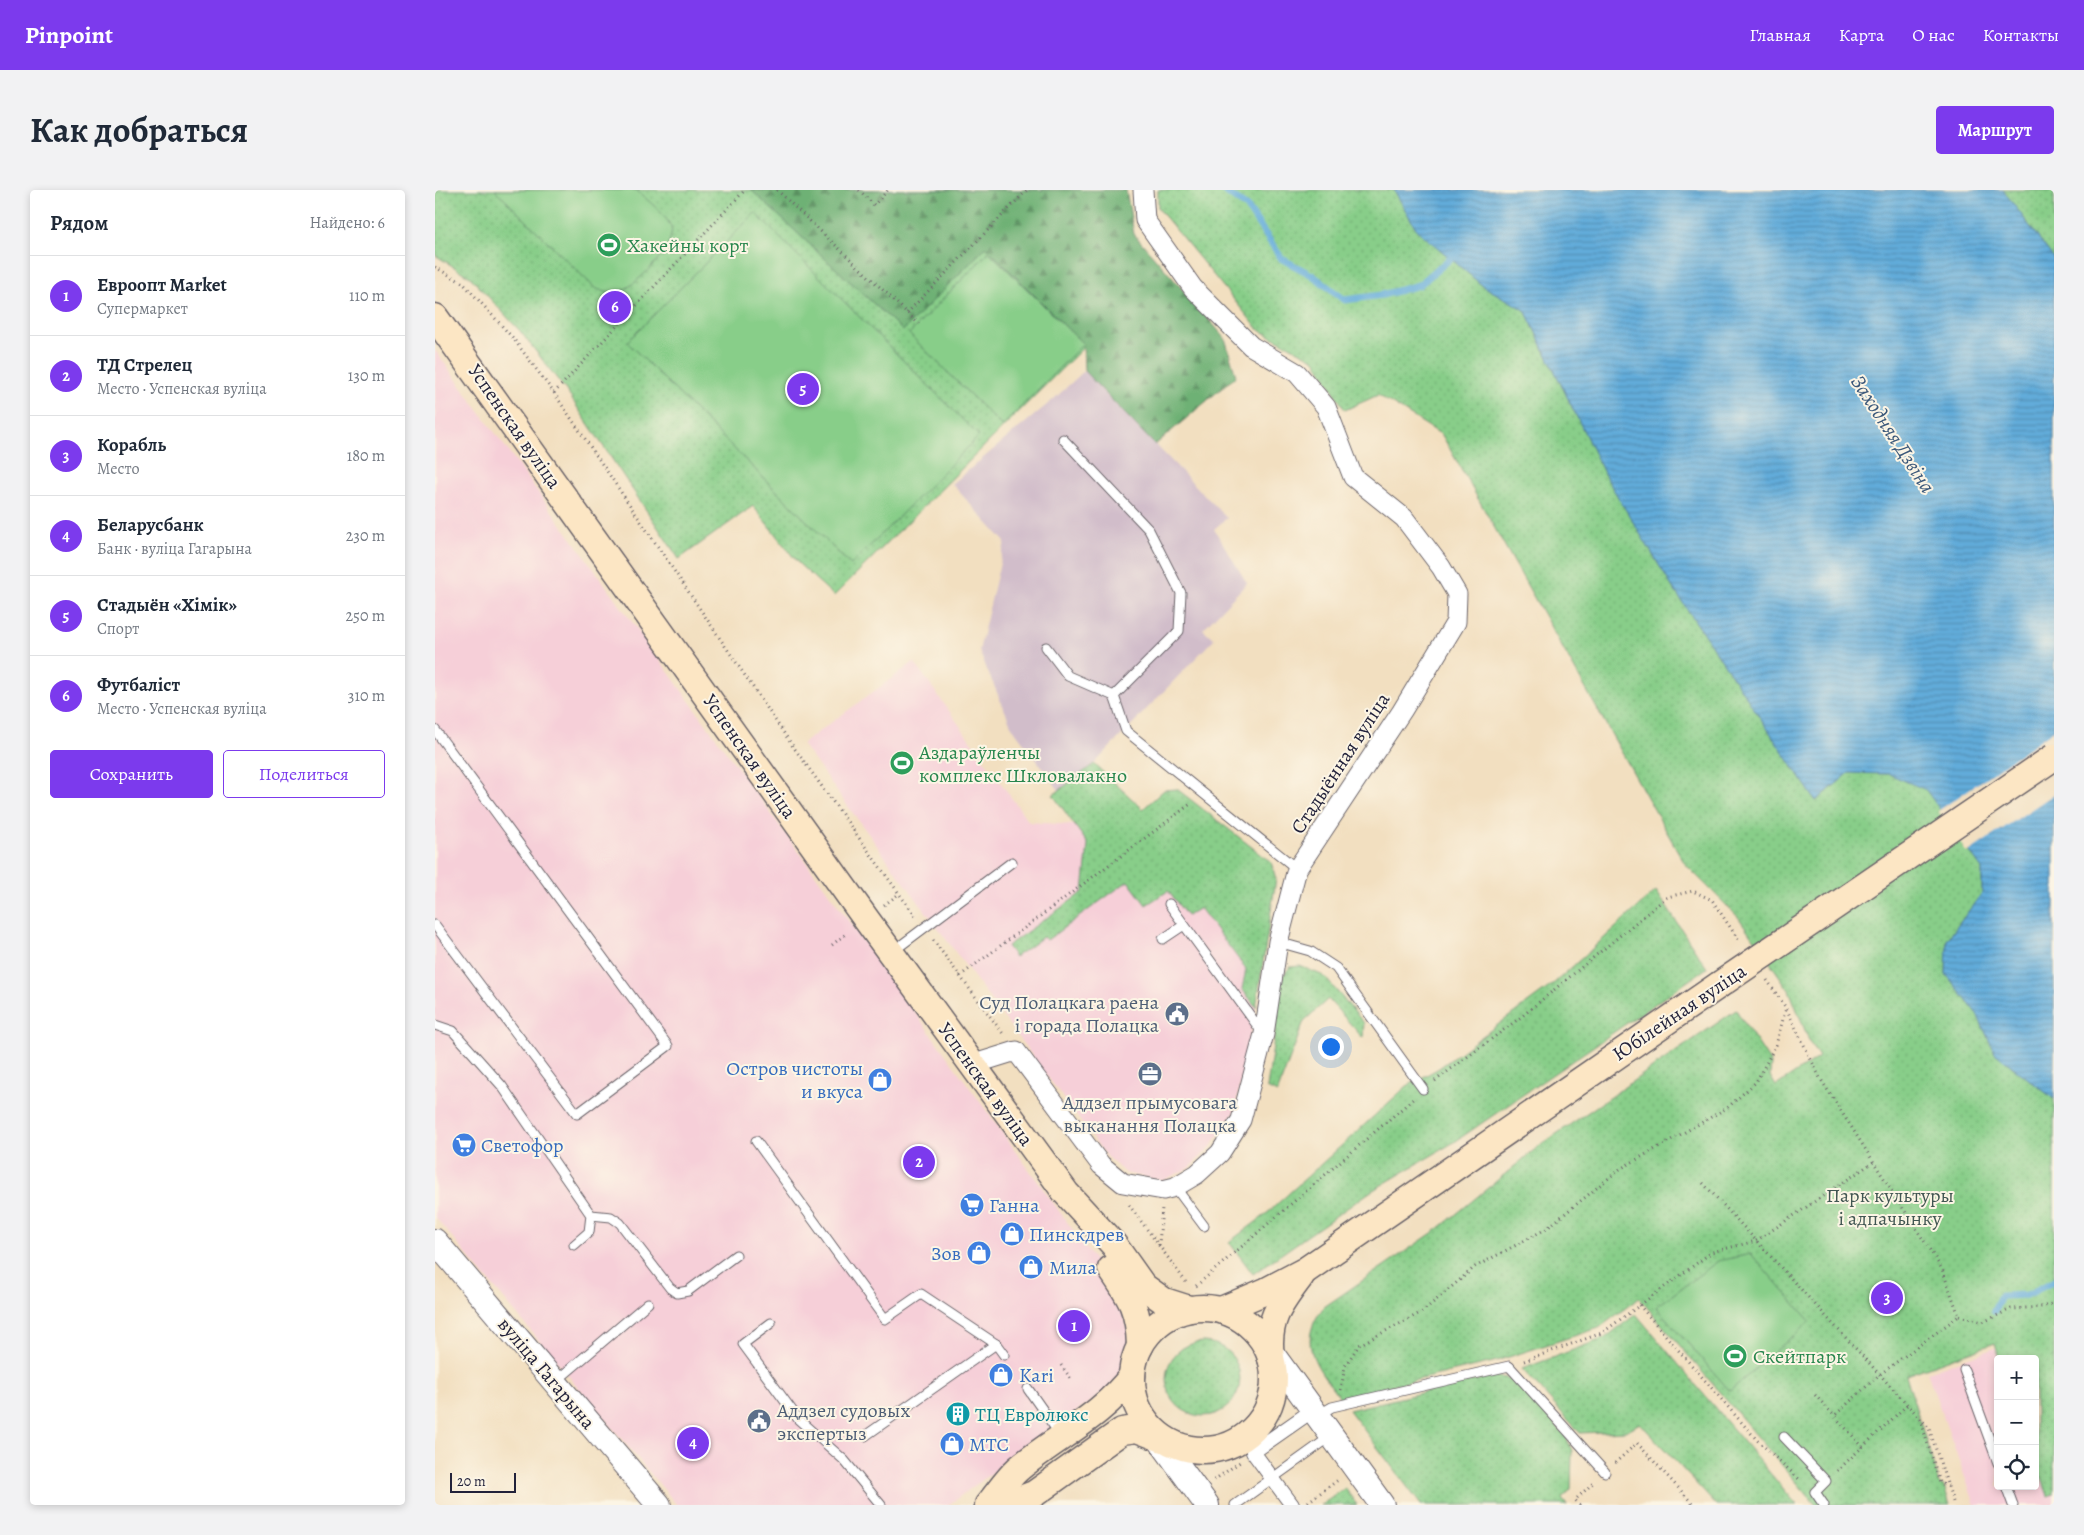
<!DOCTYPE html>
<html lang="ru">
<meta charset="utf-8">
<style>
body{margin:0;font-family:Alegreya,serif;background:#f2f2f3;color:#1f2937}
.controls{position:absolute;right:15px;bottom:15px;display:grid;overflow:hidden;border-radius:5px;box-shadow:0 2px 8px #0003}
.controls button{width:45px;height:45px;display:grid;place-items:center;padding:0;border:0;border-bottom:1px solid #e0e1e3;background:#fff;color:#1f2937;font:25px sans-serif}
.scale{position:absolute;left:15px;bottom:12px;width:66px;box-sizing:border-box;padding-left:5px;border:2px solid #22223b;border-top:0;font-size:14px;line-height:18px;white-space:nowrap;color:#22223b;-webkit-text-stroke:4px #fcf5e5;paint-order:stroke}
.you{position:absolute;left:895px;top:856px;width:18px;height:18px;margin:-12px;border:4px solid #fff;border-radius:50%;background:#1a73e8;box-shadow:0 0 0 8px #1a73e833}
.badge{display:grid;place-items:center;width:32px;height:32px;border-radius:50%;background:#7c3aed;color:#fff;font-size:16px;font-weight:700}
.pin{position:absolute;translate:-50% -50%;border:2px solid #fff;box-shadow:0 1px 5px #0006}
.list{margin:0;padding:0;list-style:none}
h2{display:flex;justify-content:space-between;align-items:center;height:65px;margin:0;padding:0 20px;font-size:21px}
h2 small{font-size:16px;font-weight:400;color:#747a83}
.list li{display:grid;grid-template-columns:32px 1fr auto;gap:15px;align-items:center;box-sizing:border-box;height:80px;padding:0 20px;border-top:1px solid #e0e1e3}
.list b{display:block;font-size:19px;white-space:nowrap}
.list p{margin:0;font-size:16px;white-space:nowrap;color:#747a83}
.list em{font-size:16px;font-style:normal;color:#747a83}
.actions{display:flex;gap:10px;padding:15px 20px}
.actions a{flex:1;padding:11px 0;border:1px solid #7c3aed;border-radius:5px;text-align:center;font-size:18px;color:#7c3aed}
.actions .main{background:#7c3aed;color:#fff}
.icon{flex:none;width:28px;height:28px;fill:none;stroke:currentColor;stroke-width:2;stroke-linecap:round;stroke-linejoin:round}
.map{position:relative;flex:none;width:1619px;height:1315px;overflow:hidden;border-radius:5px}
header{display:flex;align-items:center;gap:30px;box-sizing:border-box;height:70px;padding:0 25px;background:#7c3aed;color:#fff}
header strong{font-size:24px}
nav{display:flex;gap:28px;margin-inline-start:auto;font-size:18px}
.intro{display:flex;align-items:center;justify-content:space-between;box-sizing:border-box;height:120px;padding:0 30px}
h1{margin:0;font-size:35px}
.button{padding:12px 22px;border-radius:5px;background:#7c3aed;color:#fff;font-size:18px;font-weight:700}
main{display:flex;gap:30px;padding:0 30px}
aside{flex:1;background:#fff;border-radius:5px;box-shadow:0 2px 8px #0003}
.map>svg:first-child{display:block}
.built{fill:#f6cfd8}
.industrial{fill:#d1bdca}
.grass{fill:url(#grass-dots);stroke:#557862}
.forest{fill:url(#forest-firs);stroke:#486a58}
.pitch{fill:#88ce89;stroke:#557862}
.water{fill:url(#water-rules);stroke:#42678a}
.pier{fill:#f2dfc0}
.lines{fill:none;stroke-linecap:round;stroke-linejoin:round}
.stream{stroke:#62acda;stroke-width:7}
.service-casing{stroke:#6b646a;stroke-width:11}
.pedestrian-casing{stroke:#6b646a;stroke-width:16}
.minor-casing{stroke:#6b646a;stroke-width:21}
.tertiary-casing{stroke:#6b646a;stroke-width:26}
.secondary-casing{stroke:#6b646a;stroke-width:29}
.path{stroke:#6b646a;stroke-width:3;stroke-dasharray:1 4;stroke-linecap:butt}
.service{stroke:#fff;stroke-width:9}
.pedestrian{stroke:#fff;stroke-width:14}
.minor{stroke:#fff;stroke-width:19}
.tertiary{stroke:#fff;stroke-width:24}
.secondary{stroke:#fce6c4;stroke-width:26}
.secondary-bridge-casing{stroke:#6b646a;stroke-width:29;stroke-linecap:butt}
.secondary-bridge{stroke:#fce6c4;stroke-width:26}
.labels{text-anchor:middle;stroke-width:4;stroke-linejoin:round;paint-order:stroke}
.leisure-label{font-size:20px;fill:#27864d;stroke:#fcf5e5;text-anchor:start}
.street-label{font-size:20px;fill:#22223b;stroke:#fcf5e5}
.service-label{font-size:20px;fill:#4e5e75;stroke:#fcf5e5;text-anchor:end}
.shop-label{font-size:20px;fill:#366cbe;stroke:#fcf5e5;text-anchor:start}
.park-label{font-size:20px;fill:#415652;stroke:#fcf5e5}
.culture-label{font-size:20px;fill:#0d838f;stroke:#fcf5e5;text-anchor:start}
.water-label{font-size:21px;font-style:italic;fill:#3c597b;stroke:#fcf5e5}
</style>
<header>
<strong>Pinpoint</strong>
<nav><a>Главная</a><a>Карта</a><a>О нас</a><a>Контакты</a></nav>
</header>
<div class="intro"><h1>Как добраться</h1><a class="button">Маршрут</a></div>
<main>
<aside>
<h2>Рядом<small>Найдено: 6</small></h2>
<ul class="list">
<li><span class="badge">1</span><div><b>Евроопт Market</b><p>Супермаркет</p></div><em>110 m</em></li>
<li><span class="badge">2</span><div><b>ТД Стрелец</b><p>Место · Успенская вуліца</p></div><em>130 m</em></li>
<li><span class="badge">3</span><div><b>Корабль</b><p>Место</p></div><em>180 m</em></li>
<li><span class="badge">4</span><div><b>Беларусбанк</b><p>Банк · вуліца Гагарына</p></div><em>230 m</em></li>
<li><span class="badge">5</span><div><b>Стадыён «Хімік»</b><p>Спорт</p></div><em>250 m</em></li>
<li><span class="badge">6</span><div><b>Футбаліст</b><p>Место · Успенская вуліца</p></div><em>310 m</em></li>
</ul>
<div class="actions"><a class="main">Сохранить</a><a>Поделиться</a></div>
</aside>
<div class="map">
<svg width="1619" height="1315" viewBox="0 0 1619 1315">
<defs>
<pattern id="grass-dots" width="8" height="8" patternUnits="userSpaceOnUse" patternTransform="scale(1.25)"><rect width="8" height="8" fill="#88ce89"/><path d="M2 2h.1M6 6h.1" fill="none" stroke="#75b177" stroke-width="1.8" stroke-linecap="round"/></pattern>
<pattern id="forest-firs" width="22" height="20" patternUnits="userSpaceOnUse" patternTransform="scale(1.25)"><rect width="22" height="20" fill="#6eb175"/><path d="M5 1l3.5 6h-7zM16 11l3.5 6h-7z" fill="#5a9061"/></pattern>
<pattern id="water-rules" width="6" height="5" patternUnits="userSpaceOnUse" patternTransform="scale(1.25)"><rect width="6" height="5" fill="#62acda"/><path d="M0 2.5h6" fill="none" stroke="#508cb2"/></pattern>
</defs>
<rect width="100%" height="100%" fill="#fcf5e5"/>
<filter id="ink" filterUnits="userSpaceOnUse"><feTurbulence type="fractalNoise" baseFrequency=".02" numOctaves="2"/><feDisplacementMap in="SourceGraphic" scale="10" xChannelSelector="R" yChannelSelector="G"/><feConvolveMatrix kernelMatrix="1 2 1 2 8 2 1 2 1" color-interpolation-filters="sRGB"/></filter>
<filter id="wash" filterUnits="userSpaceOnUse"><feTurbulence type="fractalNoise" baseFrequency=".0096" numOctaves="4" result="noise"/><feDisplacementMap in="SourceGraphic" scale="20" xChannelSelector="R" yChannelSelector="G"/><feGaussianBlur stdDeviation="1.12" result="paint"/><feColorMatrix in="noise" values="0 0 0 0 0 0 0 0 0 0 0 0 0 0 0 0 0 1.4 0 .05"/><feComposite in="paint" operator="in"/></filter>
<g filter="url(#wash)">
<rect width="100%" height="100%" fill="#f2dfc0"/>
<g class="built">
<polygon points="0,160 685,1105 695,1152 691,1169 683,1186 670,1201 513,1315 242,1315 0,1027"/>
<polygon points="479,472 594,632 710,640 836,672 841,689 821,817 799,923 775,958 754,978 727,991 690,983 671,966 367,554"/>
<polygon points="1560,1158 1564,1169 1563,1296 1600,1296 1600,1269 1613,1306 1619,1304 1619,1315 1540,1315 1492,1182"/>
</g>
<polygon class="industrial" points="649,181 792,328 779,339 812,393 768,439 779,449 659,574 624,600 577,537 544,461 570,352 517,294 619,209"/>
<g class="grass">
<polygon points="0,0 645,0 725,81 399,406 363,373 318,316 244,369 130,199 85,141 35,87 0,65"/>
<path d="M723,0H959L982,40L1048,96L1090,120L1171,287L1236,395L1381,611L1414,583L1454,584L1491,599L1547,679V703L1512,750L1511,784L1542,824L1560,863L1619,909V1304L1613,1306L1600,1269V1169H1564L1560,1153L1471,1185L1504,1294L1509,1296L1515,1315H1381L1204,1108L1164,1138L1058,1172L905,1208C882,1177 860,1153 889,1117L1003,1039L1104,956L1301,820L1336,873L1335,886L1341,896L1384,867L1375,853L1354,800L1304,728L1250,674L1007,245L943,205L910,220L880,170L823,139L723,18Z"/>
<polygon points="1568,0 1619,0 1619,69"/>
<polygon points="659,574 708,619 729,600 742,599 836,672 841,689 821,817 807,799 811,779 765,718 752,726 733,701 711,715 693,691 612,750 608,747 580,767 572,756 648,702 653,654 618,605"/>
<polygon points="1221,701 1272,778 1021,951 935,1002 818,1084 794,1052 829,1026 972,896 1004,878 1117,795"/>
<polygon points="865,776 889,786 929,833 928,848 893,809 869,831 842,903 832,898 848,785 855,777"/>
<polygon points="1201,1124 1362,1315 1281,1315 1205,1233 1191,1241 1145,1243 1087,1179 1170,1148"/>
<circle cx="768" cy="1189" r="37"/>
<polygon points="1058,1186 1077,1189 1131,1246 1137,1261 1136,1299 1127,1309 1132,1315 986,1315 914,1220"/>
<polygon points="910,1298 922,1315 886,1315"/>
</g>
<polygon class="forest" points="316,0 691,0 699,44 790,148 801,186 720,255 649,181 648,154 551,57 468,141"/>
<g class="pitch">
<path d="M60,0H201C212,10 230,23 236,37C242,55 202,95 186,101C177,105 169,102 160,98Z"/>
<polygon points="320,23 544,246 416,375 192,152"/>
<polygon points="554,62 648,154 567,236 474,144"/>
<polygon points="1316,1064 1375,1131 1295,1201 1221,1117 1283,1071"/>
</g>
<polygon class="water" points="959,0 1568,0 1619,69 1619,909 1560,863 1542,824 1511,784 1512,750 1547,703 1547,679 1491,600 1454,584 1414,583 1381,611 1236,395 1171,287 1090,120 1048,96 982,40"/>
<polygon class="pier" points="1619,540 1619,604 1532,663 1503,621"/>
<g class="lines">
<g class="stream">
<polyline points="788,0 812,17 847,69 877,85 910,110 947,105 984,95 1023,62"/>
<polyline points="1559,1121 1566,1106 1592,1105 1619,1091"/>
</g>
</g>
</g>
<g filter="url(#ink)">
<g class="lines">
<defs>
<g id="service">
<polyline points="628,249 714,340 746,403 744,441 679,506 691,541 862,679"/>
<polyline points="611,457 633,486 679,506"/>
<polyline points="0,540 233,856 142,924 0,735"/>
<polyline points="734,714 827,842"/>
<polyline points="728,749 749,735"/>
<polyline points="843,752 875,761 901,778 988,899"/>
<polyline points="457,762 577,672"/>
<polyline points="0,835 18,841 67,896 156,1025 154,1042 139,1055"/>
<polyline points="321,951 450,1129 486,1104 561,1154 569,1165"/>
<polyline points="740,997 769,1036"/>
<polyline points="156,1025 176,1027 185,1033 235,1098 242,1103 253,1101 301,1065"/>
<polyline points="336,1133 308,1154 364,1230 409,1270 446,1315"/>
<polyline points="1529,1180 1563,1273"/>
<polyline points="120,1192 213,1113"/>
<polyline points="593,1199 626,1246"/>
<polyline points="883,1225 897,1217 1074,1176 1170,1282"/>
<polyline points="430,1246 561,1154"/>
<polyline points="1349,1247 1391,1291 1380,1302 1389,1315"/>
<polyline points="1571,1296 1578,1315"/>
<polyline points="800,1315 895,1247"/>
</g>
<polyline id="pedestrian" points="857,1315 818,1262 878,1220"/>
<polyline id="minor" points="536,875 581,861 666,975 688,993 728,1000 740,997 762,984 785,963 806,930 829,844 843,752 862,679 967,521 1021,432 1022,404 1006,377 969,328 918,287 891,217 862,183 816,156 758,98 710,30 708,0"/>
<g id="tertiary">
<polyline points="0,1051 224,1315"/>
<polyline points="828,1151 947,1315"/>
<polyline points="713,1234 772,1315"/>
</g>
<g id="secondary">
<polyline points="0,127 431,729 631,1003 679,1055 708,1096 729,1111 754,1119"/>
<path d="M676,1079C696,1108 704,1120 705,1156"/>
<circle cx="768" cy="1189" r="71"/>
<polyline points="786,1120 831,1101 871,1080 1284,795"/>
<path d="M836,1168C831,1131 844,1115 866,1086"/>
<path d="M553,1315C563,1303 572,1289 583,1279C621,1247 666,1227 697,1186"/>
<polyline points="570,1315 599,1304 687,1241 702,1239 728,1249"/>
</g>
</defs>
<use href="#service" class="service-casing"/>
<use href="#pedestrian" class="pedestrian-casing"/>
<use href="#minor" class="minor-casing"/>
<use href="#tertiary" class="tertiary-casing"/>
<use href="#secondary" class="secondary-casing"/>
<g class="path">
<polyline points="342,0 484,134"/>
<polyline points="424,0 439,15 453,0"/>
<polyline points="0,77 28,93 77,147 119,203 357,555 481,727"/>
<polyline points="472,123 592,0"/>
<polyline points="119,203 310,0"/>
<polyline points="449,715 464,704"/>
<polyline points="498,750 569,845"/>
<polyline points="397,755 412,743"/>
<polyline points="525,786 757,613"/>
<polyline points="1332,790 1351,818 1385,888 1507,1079 1524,1126 1444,1185 1399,1226"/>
<polyline points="1000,891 1086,827 1232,707 1258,701 1277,710 1305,752"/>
<polyline points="1268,993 1494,1238 1519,1315"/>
<polyline points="694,1015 751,1092"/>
<polyline points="724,1055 727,1018"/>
<polyline points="761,1096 978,909"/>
<polyline points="1204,1115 1322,1250 1364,1289"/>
<polyline points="1524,1126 1548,1132 1576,1119 1607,1117 1619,1113"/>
<polyline points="1089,1171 1167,1143 1277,1062 1321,1051 1440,971"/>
<polyline points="626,1175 636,1189"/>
<polyline points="906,1200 910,1176 924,1155 987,1122 1040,1077 1111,1039 1185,979 1292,918 1321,892 1341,855 1351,818"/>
<polyline points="1380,1205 1428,1257"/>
<polyline points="1485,1229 1505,1293 1513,1296"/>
<polyline points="1180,1273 1202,1253 1259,1315"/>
<polyline points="1402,1281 1472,1215"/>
<polyline points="779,1290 805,1272"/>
<polyline points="873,1312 903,1290"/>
<polyline points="1145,1315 1140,1310 1159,1292"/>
</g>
<use href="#service" class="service"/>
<use href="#pedestrian" class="pedestrian"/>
<use href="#minor" class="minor"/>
<use href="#tertiary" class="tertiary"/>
<use href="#secondary" class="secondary"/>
<defs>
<polyline id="secondary-bridge" points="1284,795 1619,567"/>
</defs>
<use href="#secondary-bridge" class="secondary-bridge-casing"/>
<use href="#secondary-bridge" class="secondary-bridge"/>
</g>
</g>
<defs>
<symbol id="stadium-disc" viewBox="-11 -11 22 22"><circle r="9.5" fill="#2e9e5b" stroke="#fcf5e5"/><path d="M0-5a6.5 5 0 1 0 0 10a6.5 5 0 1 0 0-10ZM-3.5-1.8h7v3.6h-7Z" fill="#fff"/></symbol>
<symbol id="civic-disc" viewBox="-11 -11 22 22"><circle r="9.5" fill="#5c6f8a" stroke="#fcf5e5"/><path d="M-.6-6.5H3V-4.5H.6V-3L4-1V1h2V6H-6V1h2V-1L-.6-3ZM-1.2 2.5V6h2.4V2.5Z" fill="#fff"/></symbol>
<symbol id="office-disc" viewBox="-11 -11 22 22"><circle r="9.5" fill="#5c6f8a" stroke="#fcf5e5"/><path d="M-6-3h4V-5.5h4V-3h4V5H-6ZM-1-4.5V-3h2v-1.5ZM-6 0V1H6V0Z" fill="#fff"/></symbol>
<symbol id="shop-disc" viewBox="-11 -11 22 22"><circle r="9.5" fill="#3f7fe0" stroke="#fcf5e5"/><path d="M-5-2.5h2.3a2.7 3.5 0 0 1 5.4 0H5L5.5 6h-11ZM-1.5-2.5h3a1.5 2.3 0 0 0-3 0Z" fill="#fff"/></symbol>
<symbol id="supermarket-disc" viewBox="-11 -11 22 22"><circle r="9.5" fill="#3f7fe0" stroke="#fcf5e5"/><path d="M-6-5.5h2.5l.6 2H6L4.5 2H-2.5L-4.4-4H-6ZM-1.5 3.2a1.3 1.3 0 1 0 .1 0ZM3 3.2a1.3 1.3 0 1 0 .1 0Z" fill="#fff"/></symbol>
<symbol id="building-disc" viewBox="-11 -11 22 22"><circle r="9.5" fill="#0f9aa8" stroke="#fcf5e5"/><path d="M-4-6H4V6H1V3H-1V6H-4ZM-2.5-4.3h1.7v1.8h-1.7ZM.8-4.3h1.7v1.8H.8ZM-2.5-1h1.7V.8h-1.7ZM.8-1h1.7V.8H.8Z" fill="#fff"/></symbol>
</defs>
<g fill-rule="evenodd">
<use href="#stadium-disc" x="160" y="41" width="28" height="28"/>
<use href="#stadium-disc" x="453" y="559" width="28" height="28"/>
<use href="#civic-disc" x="728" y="810" width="28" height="28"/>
<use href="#office-disc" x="701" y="870" width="28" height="28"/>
<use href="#shop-disc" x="431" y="876" width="28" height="28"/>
<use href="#supermarket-disc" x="15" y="941" width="28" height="28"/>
<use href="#supermarket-disc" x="523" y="1001" width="28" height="28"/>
<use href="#shop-disc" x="563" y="1030" width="28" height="28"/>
<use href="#shop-disc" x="530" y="1049" width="28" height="28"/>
<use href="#shop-disc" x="582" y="1063" width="28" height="28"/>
<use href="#stadium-disc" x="1286" y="1152" width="28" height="28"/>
<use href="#shop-disc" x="552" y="1171" width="28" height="28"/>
<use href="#building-disc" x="509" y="1210" width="28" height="28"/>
<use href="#civic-disc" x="310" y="1217" width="28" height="28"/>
<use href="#shop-disc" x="503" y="1240" width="28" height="28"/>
</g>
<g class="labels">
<g class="leisure-label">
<text x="192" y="62">Хакейны корт</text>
<text x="484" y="569">Аздараўленчы<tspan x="484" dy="23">комплекс Шкловалакно</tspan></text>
<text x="1318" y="1173">Скейтпарк</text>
</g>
<g class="street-label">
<text transform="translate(80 236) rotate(55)" y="7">Успенская вуліца</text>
<text transform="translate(315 566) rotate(55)" y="7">Успенская вуліца</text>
<text transform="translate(905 573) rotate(-57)" y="7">Стадыённая вуліца</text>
<text transform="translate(1244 822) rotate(-34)" y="7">Юбілейная вуліца</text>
<text transform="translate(551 894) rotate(54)" y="7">Успенская вуліца</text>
<text transform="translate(112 1183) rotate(50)" y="7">вуліца Гагарына</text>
</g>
<g class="service-label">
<text x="724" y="819">Суд Полацкага раена<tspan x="724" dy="23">і горада Полацка</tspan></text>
<text x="715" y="919" text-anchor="middle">Аддзел прымусовага<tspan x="715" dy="23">выканання Полацка</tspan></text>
<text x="342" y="1227" text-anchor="start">Аддзел судовых<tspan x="342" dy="23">экспертыз</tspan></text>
</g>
<g class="shop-label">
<text x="428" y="885" text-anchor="end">Остров чистоты<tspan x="428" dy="23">и вкуса</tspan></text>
<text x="46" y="962">Светофор</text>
<text x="554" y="1022">Ганна</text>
<text x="594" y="1051">Пинскдрев</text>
<text x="526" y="1070" text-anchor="end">Зов</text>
<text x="614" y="1084">Мила</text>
<text x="584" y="1192">Kari</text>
<text x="534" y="1261">МТС</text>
</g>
<g class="park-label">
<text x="1455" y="1012">Парк культуры<tspan x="1455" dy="23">і адпачынку</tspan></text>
</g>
<g class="culture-label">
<text x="540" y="1231">ТЦ Евролюкс</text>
</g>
<g class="water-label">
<text transform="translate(1458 244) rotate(57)" y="7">Заходняя Дзвіна</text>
</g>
</g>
</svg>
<div class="controls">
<button>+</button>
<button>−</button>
<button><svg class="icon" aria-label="locate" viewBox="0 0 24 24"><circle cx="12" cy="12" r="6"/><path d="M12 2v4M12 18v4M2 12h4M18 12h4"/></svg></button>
</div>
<div class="scale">20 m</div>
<div class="you"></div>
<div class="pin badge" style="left:639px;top:1136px">1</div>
<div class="pin badge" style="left:484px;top:972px">2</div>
<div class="pin badge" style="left:1452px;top:1108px">3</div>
<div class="pin badge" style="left:258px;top:1253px">4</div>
<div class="pin badge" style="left:368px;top:199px">5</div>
<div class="pin badge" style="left:180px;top:117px">6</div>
</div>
</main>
